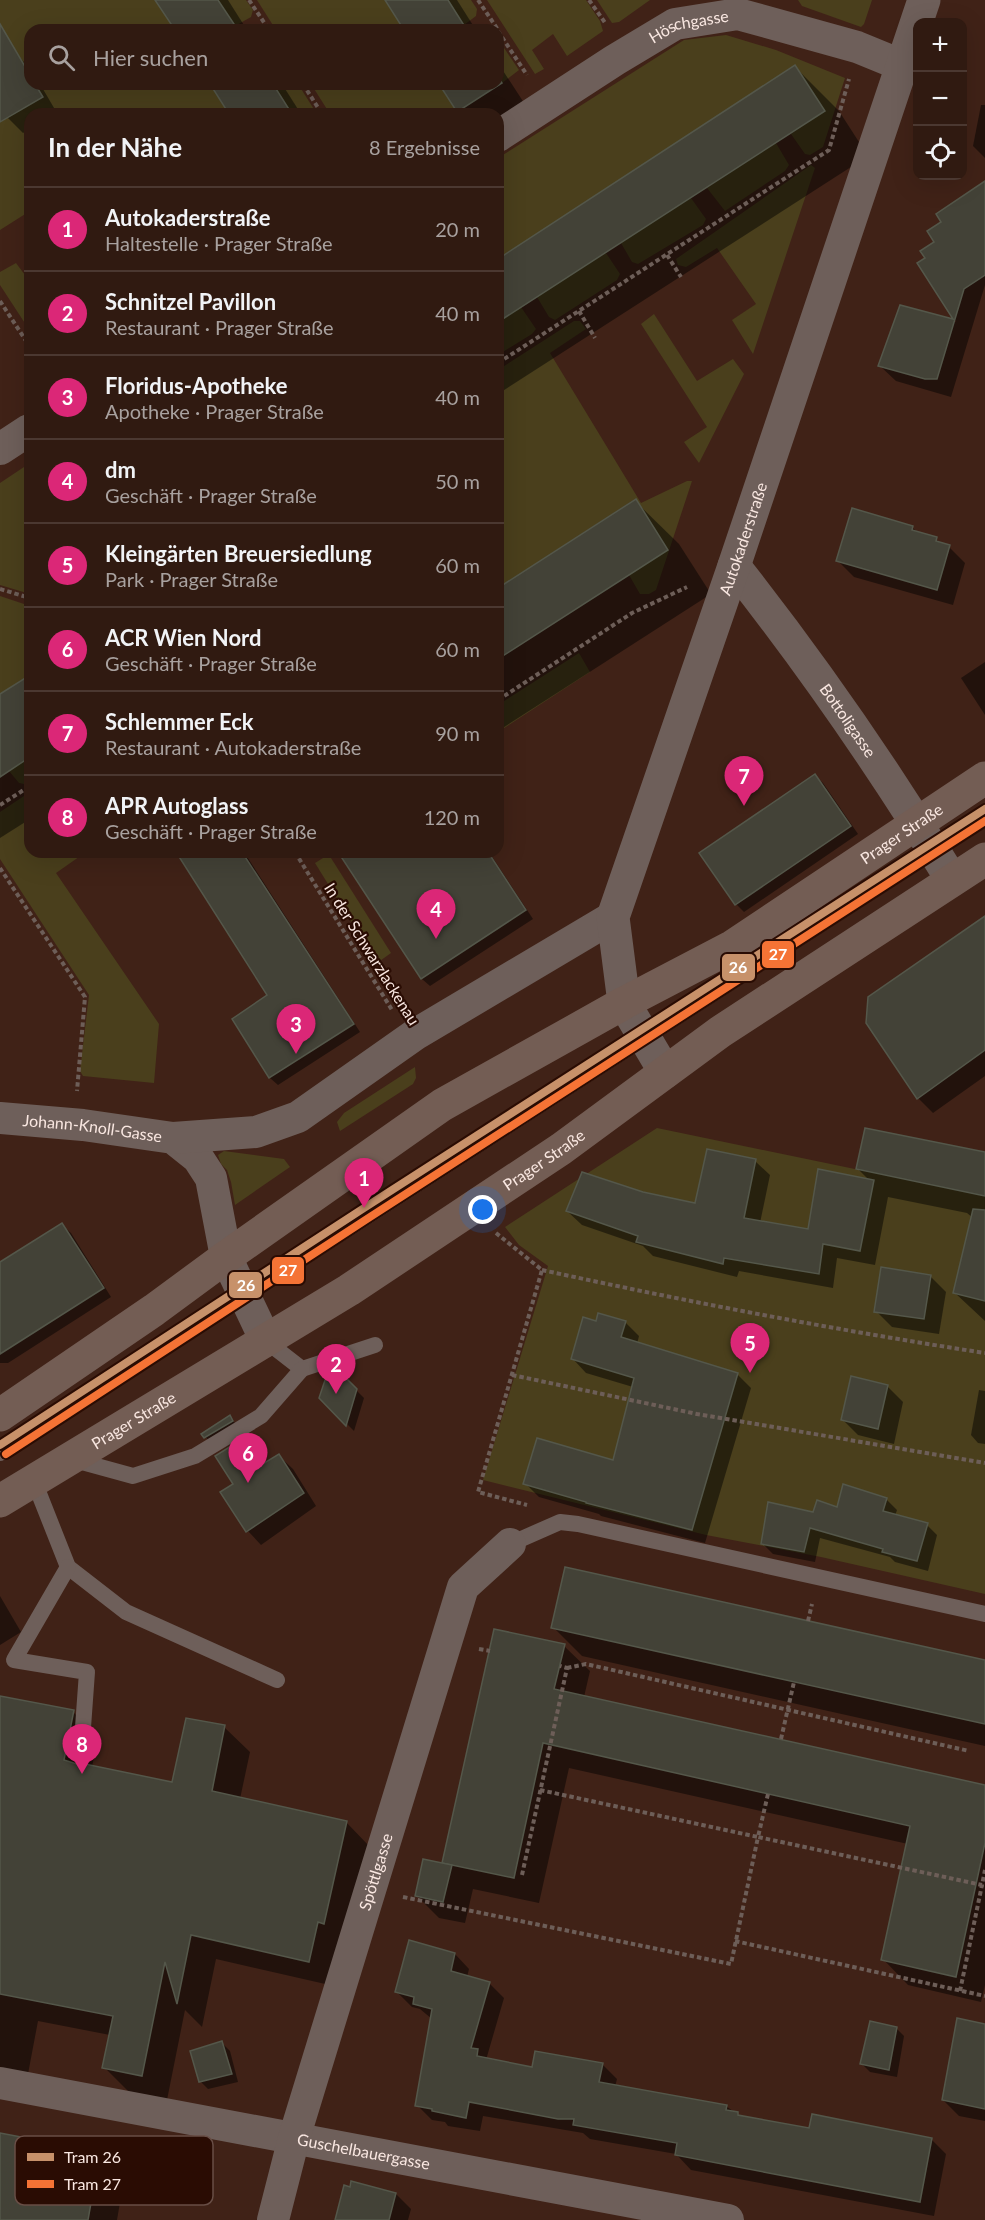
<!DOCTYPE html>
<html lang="de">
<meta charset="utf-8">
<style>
body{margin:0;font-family:Lato,sans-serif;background:#3c271f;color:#f1f3f6}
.controls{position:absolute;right:18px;top:18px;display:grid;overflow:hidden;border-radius:12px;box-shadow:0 6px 24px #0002}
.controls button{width:54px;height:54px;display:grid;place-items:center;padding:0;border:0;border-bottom:2px solid #4b3831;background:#301a11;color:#f1f3f6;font:30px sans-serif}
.you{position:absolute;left:483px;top:1210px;width:21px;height:21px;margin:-15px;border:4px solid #fff;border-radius:50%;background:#1a73e8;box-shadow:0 0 0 9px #1a73e833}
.badge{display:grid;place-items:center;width:39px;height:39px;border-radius:50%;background:#db2777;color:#fff;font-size:20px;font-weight:700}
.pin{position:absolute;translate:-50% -50px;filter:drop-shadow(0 2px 3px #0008)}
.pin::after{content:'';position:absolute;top:32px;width:21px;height:18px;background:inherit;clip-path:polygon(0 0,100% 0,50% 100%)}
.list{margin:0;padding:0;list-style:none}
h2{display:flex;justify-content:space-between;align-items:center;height:78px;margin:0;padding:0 24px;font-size:26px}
h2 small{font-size:20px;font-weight:400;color:#a8a19f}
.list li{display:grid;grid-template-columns:39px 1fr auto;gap:18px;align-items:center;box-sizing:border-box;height:84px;padding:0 24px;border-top:2px solid #4b3831}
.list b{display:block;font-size:22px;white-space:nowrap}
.list p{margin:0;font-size:20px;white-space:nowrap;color:#a8a19f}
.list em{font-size:20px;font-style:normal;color:#a8a19f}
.icon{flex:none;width:33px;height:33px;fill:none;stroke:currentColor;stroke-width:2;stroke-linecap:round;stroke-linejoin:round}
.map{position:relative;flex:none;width:985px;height:2220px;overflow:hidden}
.search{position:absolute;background:#301a11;box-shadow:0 6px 24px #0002;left:24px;top:24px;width:480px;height:66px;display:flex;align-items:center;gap:15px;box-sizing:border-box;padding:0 21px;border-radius:18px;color:#a8a19f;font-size:22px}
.panel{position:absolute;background:#301a11;box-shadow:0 6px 24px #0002;left:24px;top:108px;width:480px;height:750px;border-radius:18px}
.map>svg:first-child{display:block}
.green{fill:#4a3f1c}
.shadow{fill:#0007}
.building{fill:#434237;stroke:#54574a;stroke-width:1.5}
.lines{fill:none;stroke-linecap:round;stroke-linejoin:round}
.path{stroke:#6d5e58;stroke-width:4;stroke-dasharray:4.5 3;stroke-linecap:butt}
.service{stroke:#6e5f5a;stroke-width:16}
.minor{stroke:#6e5f5a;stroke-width:32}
.tertiary{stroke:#6e5f5a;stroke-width:33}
.primary{stroke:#735d54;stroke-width:33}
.tram-1-casing{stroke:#2a0c03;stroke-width:12}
.tram-2-casing{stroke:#2a0c03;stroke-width:12}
.tram-1{stroke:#c7916a;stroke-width:8}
.tram-2{stroke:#f57335;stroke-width:8}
.labels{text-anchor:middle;stroke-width:4.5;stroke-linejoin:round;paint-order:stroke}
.street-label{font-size:16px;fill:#f9e7e1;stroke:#2a0c03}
.key{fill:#2a0c03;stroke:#684e46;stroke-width:1.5}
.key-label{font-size:16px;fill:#f9e7e1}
.line-badge{stroke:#2a0c03;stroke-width:2}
.badge-label{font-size:16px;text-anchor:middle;font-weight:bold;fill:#fff}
</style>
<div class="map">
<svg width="985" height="2220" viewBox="0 0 985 2220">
<rect width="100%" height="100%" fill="#402217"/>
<g class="green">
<polygon points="0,0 155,0 175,30 30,30 30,75 0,61"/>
<polygon points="218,0 246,0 253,10 251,17 235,26"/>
<polygon points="257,0 385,0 404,30 276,30"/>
<polygon points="448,0 471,0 477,9 476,16 464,25"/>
<polygon points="487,0 586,0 600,21 603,31 567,56 553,34 532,50 544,69 535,74"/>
<polygon points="597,0 650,0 619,22 612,23"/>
<polygon points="798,0 872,0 864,24 861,27 802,6"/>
<polygon points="726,35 776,50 845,78 823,147 810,155 805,154 791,134 825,111 795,65 498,259 498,158 684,40"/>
<polygon points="498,39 519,70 502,83 498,77"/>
<polygon points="35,84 210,84 229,114 30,114 30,176 27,178 30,183 30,211 0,230 0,122 42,97"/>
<polygon points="273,84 298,84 317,114 292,114"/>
<polygon points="311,84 439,84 457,112 463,108 466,114 330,114"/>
<polygon points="776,143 789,165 785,171 725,211 707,188"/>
<polygon points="811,165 815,168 753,354 732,320 756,304 717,248 686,267 678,265 676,259"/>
<polygon points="691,198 706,219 703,225 638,264 632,262 621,243"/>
<polygon points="606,253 620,274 617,280 555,320 549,317 537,297"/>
<polygon points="16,263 25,275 30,272 30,331 0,285 0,272"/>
<polygon points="521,307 536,329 532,334 498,355 498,322"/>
<polygon points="654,314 697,381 733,359 744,374 699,463 684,442 707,427 641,324"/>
<polygon points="574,321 580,321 586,329 550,353 641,503 687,481 692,481 656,590 649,594 640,594 629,575 668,549 635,499 498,588 498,370"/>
<polygon points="30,463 30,594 0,585 0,483"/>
<polygon points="0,596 30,606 30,675 0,694"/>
<polygon points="579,653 590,672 498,732 498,705"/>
<polygon points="30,747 30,780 24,784 19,783 9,771"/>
<polygon points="30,792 30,852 86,852 56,873 159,1024 154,1083 83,1076 80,1071 89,995 0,859 0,812"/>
<polygon points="323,858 331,858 391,953 377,963 315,863"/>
<polygon points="415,1067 416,1078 413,1084 340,1131 337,1122 344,1113"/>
<polygon points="657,1128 985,1196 985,1594 821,1557 706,1535 483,1480 548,1266 519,1245 505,1227"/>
<polygon points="224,1151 284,1159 290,1167 235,1205 231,1182 227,1170 221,1164 218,1155"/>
</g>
<g class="shadow">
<polygon points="157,0 228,0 247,30 177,30"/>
<polygon points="387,0 457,0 476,30 406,30"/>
<polygon points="16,54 30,68 30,84 40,84 57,113 30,114 30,129 23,133 7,117 0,105 0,63"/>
<polygon points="498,63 530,112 498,133 498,114 461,114 441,84 498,84"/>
<polygon points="795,67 839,111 868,156 498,394 498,260"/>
<polygon points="211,84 282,84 301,114 231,114"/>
<polygon points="981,105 985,105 985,158 973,146"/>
<polygon points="985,183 985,285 951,397 896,381 880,366 901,307 956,322 919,263 927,258 936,242 943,222"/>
<polygon points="635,501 679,544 711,594 498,731 498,589"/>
<polygon points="912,527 919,534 936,539 942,545 949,547 965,563 953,605 854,577 838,561"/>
<polygon points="985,662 985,715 961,678"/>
<polygon points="30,677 30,819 0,838 0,696"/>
<polygon points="815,776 823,783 858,834 744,912 736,904 701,853"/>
<polygon points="178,852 244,852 360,1032 278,1085 270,1078 234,1019 269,996"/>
<polygon points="340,852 489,852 533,919 430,986 422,979"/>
<polygon points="985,918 985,1076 933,1113 918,1098"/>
<polygon points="985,1153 985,1321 955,1293 973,1218 967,1213 888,1197 875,1265 837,1258 833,1288 739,1271 737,1277 653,1256 643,1246 582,1225 567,1211 643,1194 696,1205 755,1161 770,1175 760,1223 809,1231 870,1181 858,1169"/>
<polygon points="62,1225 71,1233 111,1297 8,1363 0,1363 0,1264"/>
<polygon points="930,1276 946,1292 939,1334 892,1327 876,1311"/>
<polygon points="597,1322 625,1322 639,1336 637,1344 737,1374 751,1388 705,1543 601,1516 599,1514 539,1497 525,1483 614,1462 633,1387 586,1373 573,1359"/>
<polygon points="343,1377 364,1398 354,1431 321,1398"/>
<polygon points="887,1386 903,1402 894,1444 858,1435 842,1419"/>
<polygon points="979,1390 985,1391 985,1444 978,1443 971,1435"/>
<polygon points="229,1417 237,1425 213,1445 203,1434"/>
<polygon points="244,1440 257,1454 265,1465 279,1456 293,1469 316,1506 261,1545 248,1531 222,1493 235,1484"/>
<polygon points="886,1499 897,1510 895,1516 927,1525 937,1535 928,1571 895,1562 890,1557 820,1538 815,1562 773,1554 762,1543 815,1514"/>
<polygon points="0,1596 21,1632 0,1645"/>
<polygon points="553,1627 985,1661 985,1746 582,1656"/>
<polygon points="564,1646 590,1671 584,1697 985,1787 985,1985 981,2002 908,1985 883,1959 908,1844 569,1768 539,1903 473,1889 465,1923 439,1918 417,1896 447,1866"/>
<polygon points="0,1697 73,1712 98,1737 92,1767 173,1784 224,1727 250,1752 240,1799 346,1822 371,1848 334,1986 216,1959 202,2027 185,2010 167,2100 129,2092 104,2067 110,2035 38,2021 28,2074 0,2069"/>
<polygon points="455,1954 469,1969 467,1977 489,1983 504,1998 486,2060 533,2069 602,2064 617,2079 615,2087 726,2106 741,2117 811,2130 931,2139 946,2154 934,2216 691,2170 676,2154 590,2139 583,2133 483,2116 480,2131 448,2126 445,2122 432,2120 417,2105 432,2019 420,2009 412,2007 397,1992"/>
<polygon points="985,2025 985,2121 959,2116 943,2100"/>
<polygon points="896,2028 904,2036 897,2077 870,2072 862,2064"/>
<polygon points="222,2043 230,2051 238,2082 208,2089 200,2081"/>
<polygon points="0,2134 99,2153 124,2179 117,2220 0,2220"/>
<polygon points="396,2194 411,2209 408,2220 337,2220"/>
</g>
<g class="building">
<polygon points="155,0 218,0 238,30 175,30"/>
<polygon points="385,0 448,0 467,30 404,30"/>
<polygon points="0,24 30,75 30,84 35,84 43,97 0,122"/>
<polygon points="795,65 825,111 498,322 498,259"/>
<polygon points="498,77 502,83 457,112 439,84 498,84"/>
<polygon points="210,84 273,84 292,114 229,114"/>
<polygon points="985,181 985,275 964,289 937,379 925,379 878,366 900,305 953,319 917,263 925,258 920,251 934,242 927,231 941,222 936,214"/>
<polygon points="636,499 668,550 498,659 498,588"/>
<polygon points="852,508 913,526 912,530 937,537 936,541 950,545 937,590 836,561"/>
<polygon points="30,675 30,757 0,777 0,694"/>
<polygon points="815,774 851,826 735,905 699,853"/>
<polygon points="176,852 242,852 354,1024 269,1078 232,1019 267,995"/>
<polygon points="338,852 488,852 526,910 421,979"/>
<polygon points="985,916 985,1050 917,1099 866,1023 868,997"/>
<polygon points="865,1128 985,1152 985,1196 856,1169"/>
<polygon points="707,1149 756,1159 744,1218 808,1229 818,1169 874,1180 860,1251 823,1244 819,1274 724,1258 723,1264 636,1242 638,1236 566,1211 582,1172 643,1192 695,1203"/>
<polygon points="973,1209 985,1210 985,1301 953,1293"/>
<polygon points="62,1223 104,1288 0,1354 0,1262"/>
<polygon points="881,1267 931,1275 924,1319 874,1312"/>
<polygon points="598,1313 626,1321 621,1337 738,1373 692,1530 586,1503 586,1502 523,1484 537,1438 613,1460 634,1378 571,1359 583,1317 596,1321"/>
<polygon points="343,1375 357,1389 346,1426 319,1398 325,1380"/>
<polygon points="851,1376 888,1385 878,1429 841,1420"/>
<polygon points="230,1415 233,1421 204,1438 201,1434"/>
<polygon points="244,1438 261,1465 279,1454 304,1493 246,1532 220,1492 233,1484 215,1456"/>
<polygon points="843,1484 887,1498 883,1511 928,1523 917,1561 882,1552 883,1549 810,1528 804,1552 761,1544 768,1502 813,1512 817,1500 837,1507"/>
<polygon points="565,1567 985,1660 985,1724 551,1628"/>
<polygon points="494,1629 565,1644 554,1689 985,1785 985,1843 956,1977 881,1960 910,1826 543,1743 514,1878 442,1863"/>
<polygon points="0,1696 74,1710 64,1760 80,1765 85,1764 172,1782 186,1718 225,1725 212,1791 347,1821 324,1924 318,1922 309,1962 191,1935 177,2004 165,1962 142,2076 102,2068 113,2016 0,1994"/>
<polygon points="423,1859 452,1865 443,1902 415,1896"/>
<polygon points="409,1940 455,1953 451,1971 490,1982 471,2048 478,2049 477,2056 532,2067 535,2051 603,2063 599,2082 727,2105 726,2110 738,2112 738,2115 809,2128 812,2114 932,2138 920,2202 675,2155 677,2143 573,2125 574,2119 558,2119 469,2102 466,2118 432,2111 432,2109 415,2106 432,2009 413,2004 414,1997 395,1992"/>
<polygon points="957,2018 985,2024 985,2109 942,2100"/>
<polygon points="870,2021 897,2027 889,2070 860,2064"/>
<polygon points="222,2041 232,2074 199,2082 190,2051"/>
<polygon points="0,2133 100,2152 88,2220 0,2220"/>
<polygon points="351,2181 396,2193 389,2220 335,2220 344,2185 350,2187"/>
</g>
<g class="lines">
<g class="path">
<polyline points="249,0 269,30"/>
<polyline points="478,0 498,30"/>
<polyline points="589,0 606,24"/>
<polyline points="498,31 527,75"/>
<polyline points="303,84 322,114"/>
<polyline points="667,255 681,277"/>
<polyline points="0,301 30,347"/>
<polyline points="579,311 595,338"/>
<polyline points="498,363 829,150 849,79"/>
<polyline points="0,589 30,598"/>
<polyline points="498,700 632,613 687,587"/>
<polyline points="0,805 30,786"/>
<polyline points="295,852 392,1010"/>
<polyline points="0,868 85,997 77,1091"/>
<polyline points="496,1233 542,1270 478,1492 527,1505"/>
<path d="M542,1270C689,1302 836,1330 985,1353"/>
<polyline points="512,1375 697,1414 985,1463"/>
<polyline points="808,1621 812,1604"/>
<polyline points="479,1649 490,1651"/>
<polyline points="567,1668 586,1664 969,1751"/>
<polyline points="781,1739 794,1682"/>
<polyline points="540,1790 758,1837 768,1794"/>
<polyline points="522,1875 567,1668 560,1666"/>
<polyline points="403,1897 731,1964 758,1837 982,1885 985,1870"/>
<polyline points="735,1941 985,1996"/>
<polyline points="960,1991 982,1885"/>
</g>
<g class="service">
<polyline points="266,1341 302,1369 375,1345"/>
<polyline points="0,1453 985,818"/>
<polyline points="71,1459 133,1476 195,1456 261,1416 302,1369"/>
<polyline points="34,1481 68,1567 126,1612 277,1680"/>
<polyline points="510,1544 560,1522 578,1524 985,1614"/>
<polyline points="68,1567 14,1660 87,1672 81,1755"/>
</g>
<g class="minor">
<path id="s1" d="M498,136L615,60L675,24L738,14L857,47L901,65"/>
<polyline points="0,449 29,430"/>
<path id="s2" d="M0,1118L83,1125L173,1138L198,1158L211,1178L226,1257L266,1341"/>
<polyline points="173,1138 256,1132 298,1117 416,1034 613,917"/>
<path id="s3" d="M0,2083L728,2220"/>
<path id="s4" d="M273,2220L294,2138L463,1587L510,1544"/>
</g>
<g class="tertiary">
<path id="s5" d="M734,566C813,666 886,772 952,880"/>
<path id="s6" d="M665,1072L624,1003L613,917L734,566L924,0"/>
</g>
<g class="primary">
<path id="s7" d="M0,1415L154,1310L226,1257L442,1105L624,1003L733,946L985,778"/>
<path id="s8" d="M0,1501L349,1290L561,1149L720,1032L985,859"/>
</g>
<defs>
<polyline id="tram-1" points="0,1445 364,1208 985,809"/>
<polyline id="tram-2" points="6,1454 370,1217 985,821"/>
</defs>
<use href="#tram-1" class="tram-1-casing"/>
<use href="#tram-2" class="tram-2-casing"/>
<use href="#tram-1" class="tram-1"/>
<use href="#tram-2" class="tram-2"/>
</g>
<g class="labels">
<g class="street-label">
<text dy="6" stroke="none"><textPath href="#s1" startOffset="222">Höschgasse</textPath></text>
<text dy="6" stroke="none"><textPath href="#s6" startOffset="567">Autokaderstraße</textPath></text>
<text dy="6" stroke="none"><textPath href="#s5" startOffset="192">Bottoligasse</textPath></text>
<text dy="6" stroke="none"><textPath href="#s7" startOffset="1074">Prager Straße</textPath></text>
<text transform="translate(372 954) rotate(58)" y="6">In der Schwarzlackenau</text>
<text dy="6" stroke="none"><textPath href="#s2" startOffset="93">Johann-Knoll-Gasse</textPath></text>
<text dy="6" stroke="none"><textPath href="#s8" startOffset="642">Prager Straße</textPath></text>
<text dy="6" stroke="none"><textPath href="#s8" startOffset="156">Prager Straße</textPath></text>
<text dy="6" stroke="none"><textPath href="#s4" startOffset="363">Spöttlgasse</textPath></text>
<text dy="6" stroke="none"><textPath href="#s3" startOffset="370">Guschelbauergasse</textPath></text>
</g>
</g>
<rect x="15" y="2136" width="198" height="69" rx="9" class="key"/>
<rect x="27" y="2153" width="27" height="8" fill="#c7916a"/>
<rect x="27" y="2180" width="27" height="8" fill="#f57335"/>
<g class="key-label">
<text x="64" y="2163">Tram 26</text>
<text x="64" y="2190">Tram 27</text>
</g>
<g class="line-badge">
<rect x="761" y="940" width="34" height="29" rx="6" fill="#f57335"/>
<rect x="721" y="953" width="35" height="29" rx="6" fill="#c7916a"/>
<rect x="271" y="1256" width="34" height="29" rx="6" fill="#f57335"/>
<rect x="228" y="1271" width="35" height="28" rx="6" fill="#c7916a"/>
</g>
<g class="badge-label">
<text x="778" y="960">27</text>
<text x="738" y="973">26</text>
<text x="288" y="1276">27</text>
<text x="246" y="1291">26</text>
</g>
</svg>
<div class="controls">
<button>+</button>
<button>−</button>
<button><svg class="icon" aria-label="locate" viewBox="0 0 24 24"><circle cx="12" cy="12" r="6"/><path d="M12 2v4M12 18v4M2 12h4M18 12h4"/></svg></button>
</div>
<div class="you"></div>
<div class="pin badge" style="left:364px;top:1208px">1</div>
<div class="pin badge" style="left:336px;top:1394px">2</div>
<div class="pin badge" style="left:296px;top:1054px">3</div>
<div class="pin badge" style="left:436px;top:939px">4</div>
<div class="pin badge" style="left:750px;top:1373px">5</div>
<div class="pin badge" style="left:248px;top:1483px">6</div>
<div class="pin badge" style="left:744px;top:806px">7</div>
<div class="pin badge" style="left:82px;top:1774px">8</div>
<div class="search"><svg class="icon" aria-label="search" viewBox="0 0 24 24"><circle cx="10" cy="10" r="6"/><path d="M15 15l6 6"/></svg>Hier suchen</div>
<section class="panel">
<h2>In der Nähe<small>8 Ergebnisse</small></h2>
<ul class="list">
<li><span class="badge">1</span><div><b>Autokaderstraße</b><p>Haltestelle · Prager Straße</p></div><em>20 m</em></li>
<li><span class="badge">2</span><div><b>Schnitzel Pavillon</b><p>Restaurant · Prager Straße</p></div><em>40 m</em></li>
<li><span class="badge">3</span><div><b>Floridus-Apotheke</b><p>Apotheke · Prager Straße</p></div><em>40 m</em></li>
<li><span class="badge">4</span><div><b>dm</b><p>Geschäft · Prager Straße</p></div><em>50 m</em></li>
<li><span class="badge">5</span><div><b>Kleingärten Breuersiedlung</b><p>Park · Prager Straße</p></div><em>60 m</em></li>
<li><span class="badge">6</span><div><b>ACR Wien Nord</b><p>Geschäft · Prager Straße</p></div><em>60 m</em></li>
<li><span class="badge">7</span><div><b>Schlemmer Eck</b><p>Restaurant · Autokaderstraße</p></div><em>90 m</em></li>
<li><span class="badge">8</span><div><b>APR Autoglass</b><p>Geschäft · Prager Straße</p></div><em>120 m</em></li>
</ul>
</section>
</div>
